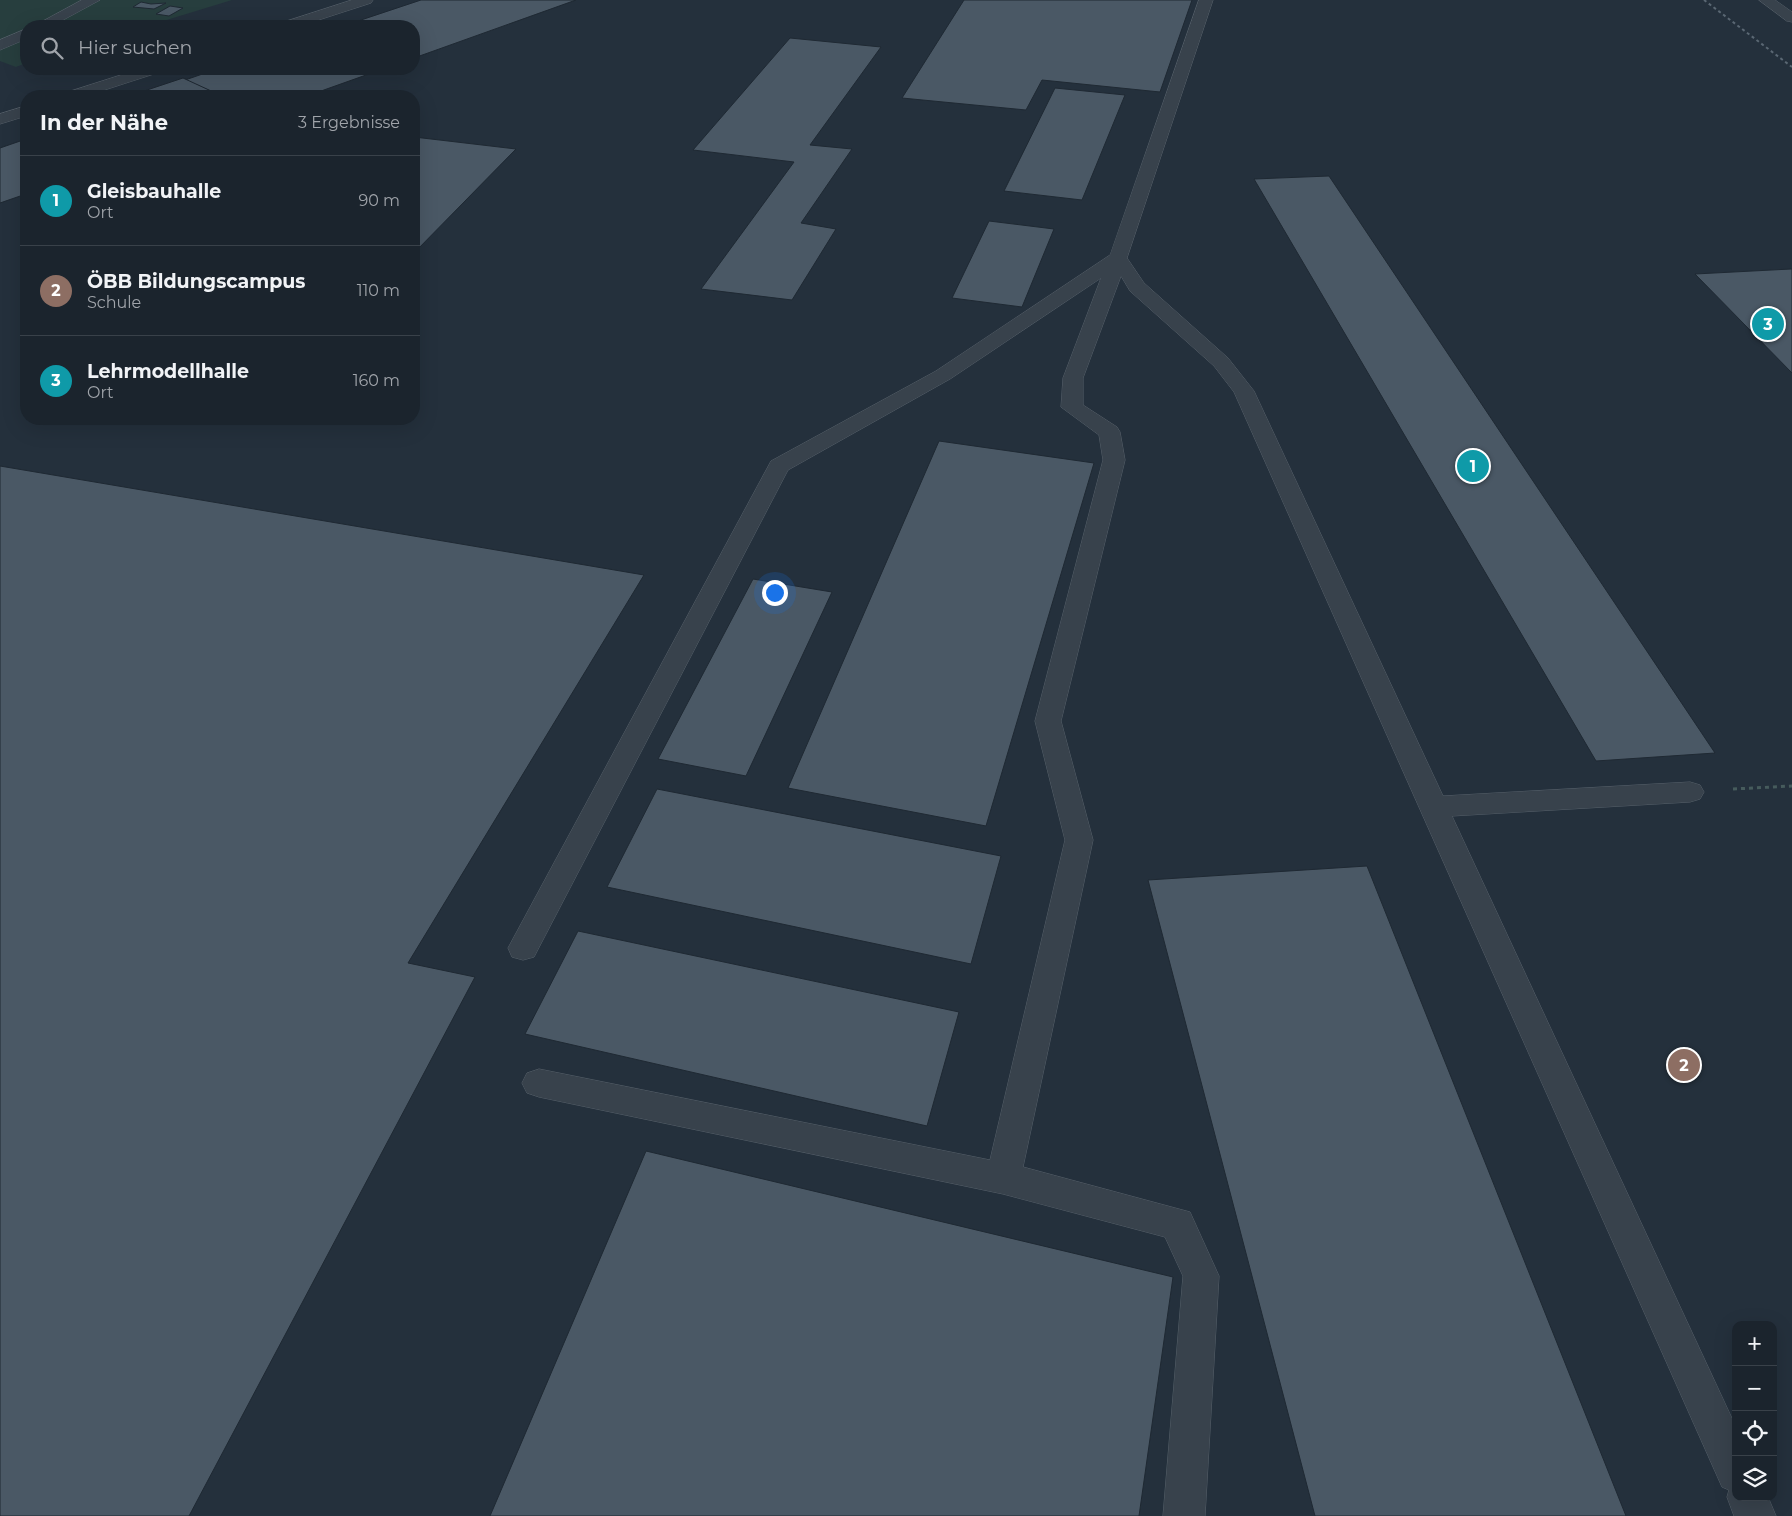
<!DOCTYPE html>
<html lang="de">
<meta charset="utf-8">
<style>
body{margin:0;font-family:Montserrat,sans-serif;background:#283039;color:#f1f3f6}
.controls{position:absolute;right:15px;bottom:15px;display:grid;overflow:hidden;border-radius:10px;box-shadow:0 5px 20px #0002}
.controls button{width:45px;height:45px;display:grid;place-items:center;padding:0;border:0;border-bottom:1px solid #394149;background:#1b242d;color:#f1f3f6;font:25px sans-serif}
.you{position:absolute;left:774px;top:592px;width:18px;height:18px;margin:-12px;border:4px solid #fff;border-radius:50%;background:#1a73e8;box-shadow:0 0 0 8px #1a73e833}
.badge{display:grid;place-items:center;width:32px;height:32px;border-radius:50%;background:#1a73e8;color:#fff;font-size:16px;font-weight:700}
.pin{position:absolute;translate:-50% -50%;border:2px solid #fff;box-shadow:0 1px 5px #0006}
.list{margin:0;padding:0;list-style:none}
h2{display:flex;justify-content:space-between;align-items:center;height:65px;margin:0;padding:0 20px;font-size:21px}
h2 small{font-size:16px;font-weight:400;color:#a0a4aa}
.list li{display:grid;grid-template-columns:32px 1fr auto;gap:15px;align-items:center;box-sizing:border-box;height:90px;padding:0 20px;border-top:1px solid #394149}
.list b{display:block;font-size:19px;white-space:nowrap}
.list p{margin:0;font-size:16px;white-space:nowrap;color:#a0a4aa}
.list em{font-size:16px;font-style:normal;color:#a0a4aa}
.icon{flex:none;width:28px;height:28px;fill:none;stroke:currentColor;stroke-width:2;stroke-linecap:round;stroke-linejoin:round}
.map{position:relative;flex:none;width:1792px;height:1516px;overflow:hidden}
.search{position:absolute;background:#1b242d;box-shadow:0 5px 20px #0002;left:20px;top:20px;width:400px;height:55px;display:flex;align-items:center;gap:12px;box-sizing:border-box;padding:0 18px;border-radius:20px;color:#a0a4aa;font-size:19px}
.panel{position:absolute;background:#1b242d;box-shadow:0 5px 20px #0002;left:20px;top:90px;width:400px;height:335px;border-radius:20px}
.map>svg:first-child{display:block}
.green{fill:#273e3e}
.building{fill:#4a5865;stroke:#1f2933}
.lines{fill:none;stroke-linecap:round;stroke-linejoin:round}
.minor-casing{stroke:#56606a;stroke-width:1}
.path{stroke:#465b5c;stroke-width:3;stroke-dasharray:4 4;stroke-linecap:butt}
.minor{fill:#38424c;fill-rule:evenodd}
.rail{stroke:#5a6773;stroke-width:2;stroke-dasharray:3 3;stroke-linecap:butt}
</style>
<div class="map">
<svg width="1792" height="1516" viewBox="0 0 1792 1516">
<rect width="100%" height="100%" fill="#24303c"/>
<polygon class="green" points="0,0 232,0 147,26 26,26 26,63 16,67 0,61"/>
<g class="building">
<polygon points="421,0 576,0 414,58 414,26 343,26"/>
<polygon points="964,0 1192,0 1160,92 1042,80 1026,110 902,98"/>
<polygon points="141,2 151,4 166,3 154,9 133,7"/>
<polygon points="170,6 183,8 169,16 156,14"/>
<polygon points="790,38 881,47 810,145 852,149 801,223 836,229 792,300 701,289 794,162 693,150"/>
<polygon points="217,69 383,69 307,96 222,96 185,80"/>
<polygon points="183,78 222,96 129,96"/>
<polygon points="1055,88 1125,95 1082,200 1004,191"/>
<polygon points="414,137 516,149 414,253"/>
<polygon points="26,139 26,194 0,203 0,148"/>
<polygon points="1329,176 1715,753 1596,761 1254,179"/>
<polygon points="989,221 1054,229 1022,307 952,298"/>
<polygon points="1791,269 1792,269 1792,373 1695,274"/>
<polygon points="939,441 1094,463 986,826 788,788"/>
<polygon points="0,466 644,575 408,963 475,977 189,1516 0,1516"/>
<polygon points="753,579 832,592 746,776 658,759"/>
<polygon points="657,789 1001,856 971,964 607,887"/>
<polygon points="1367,866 1626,1516 1315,1516 1148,880"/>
<polygon points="578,931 959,1012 927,1126 525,1034"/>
<polygon points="646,1151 1173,1277 1139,1516 490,1516"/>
</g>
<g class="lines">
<defs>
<g id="minor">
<polygon points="82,0 100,0 52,26 34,26"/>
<polygon points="352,0 373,0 371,3 300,26 279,26 281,23"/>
<polygon points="1199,0 1213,0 1127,258 1144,283 1228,358 1254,391 1443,796 1690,782 1700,785 1704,792 1700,799 1690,802 1452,816 1736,1427 1736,1497 1768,1497 1776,1516 1734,1516 1727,1497 1729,1490 1722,1487 1234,392 1214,366 1130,291 1121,276 1083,378 1083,405 1117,427 1120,432 1125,460 1061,721 1093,840 1023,1167 1190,1212 1219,1276 1205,1516 1163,1516 1183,1276 1165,1237 1003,1194 539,1097 527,1093 522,1083 527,1073 539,1069 990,1160 1065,840 1035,721 1103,460 1099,435 1061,407 1063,378 1101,278 950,379 788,470 534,957 523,960 512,957 508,948 771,461 936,371 1110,255"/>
<polygon points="1759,0 1775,0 1792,12 1792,22 1787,21"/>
<polygon points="26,29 26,39 0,50 0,40"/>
<polygon points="140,69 163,69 160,72 86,96 63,96 65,93"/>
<polygon points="26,106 26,116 0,124 0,114"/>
</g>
</defs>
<use href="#minor" class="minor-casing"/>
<polyline class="path" points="1733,789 1792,786"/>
<use href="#minor" class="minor"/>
<polyline class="rail" points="1704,0 1792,67"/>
</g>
</svg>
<div class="controls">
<button>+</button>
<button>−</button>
<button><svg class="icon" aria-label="locate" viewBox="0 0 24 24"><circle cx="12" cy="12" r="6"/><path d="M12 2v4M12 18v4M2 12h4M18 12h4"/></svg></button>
<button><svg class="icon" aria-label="layers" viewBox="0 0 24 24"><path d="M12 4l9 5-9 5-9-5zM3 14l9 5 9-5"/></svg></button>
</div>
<div class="you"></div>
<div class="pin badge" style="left:1473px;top:466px;background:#0f9aa8">1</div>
<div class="pin badge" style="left:1684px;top:1065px;background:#8d6e63">2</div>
<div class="pin badge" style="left:1768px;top:324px;background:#0f9aa8">3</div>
<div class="search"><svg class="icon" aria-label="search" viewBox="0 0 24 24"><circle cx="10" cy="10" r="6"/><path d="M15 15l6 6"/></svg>Hier suchen</div>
<section class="panel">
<h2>In der Nähe<small>3 Ergebnisse</small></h2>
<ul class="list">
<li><span class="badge" style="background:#0f9aa8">1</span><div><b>Gleisbauhalle</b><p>Ort</p></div><em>90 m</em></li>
<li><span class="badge" style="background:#8d6e63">2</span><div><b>ÖBB Bildungscampus</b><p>Schule</p></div><em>110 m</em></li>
<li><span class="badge" style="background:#0f9aa8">3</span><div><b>Lehrmodellhalle</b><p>Ort</p></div><em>160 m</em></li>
</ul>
</section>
</div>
